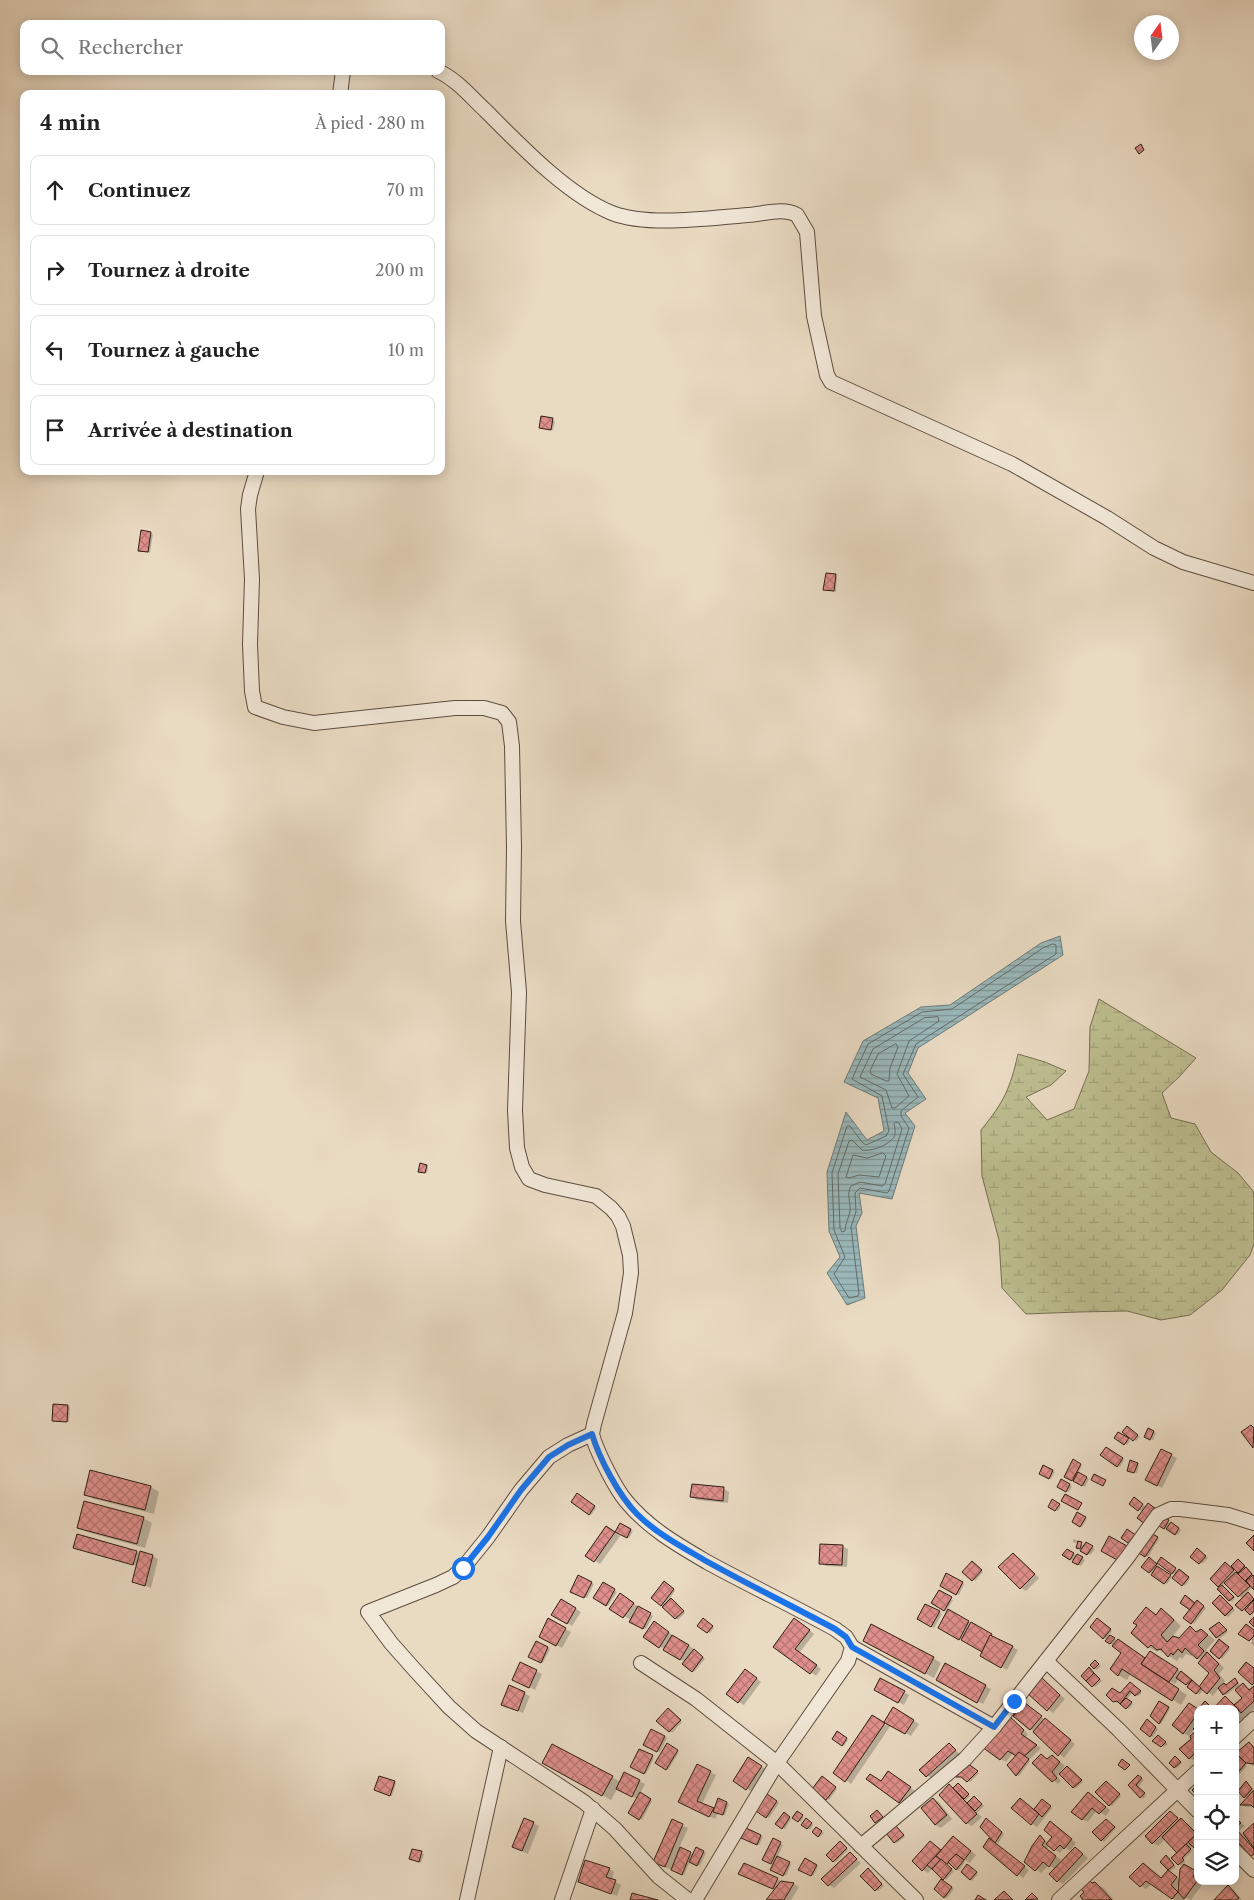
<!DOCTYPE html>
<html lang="fr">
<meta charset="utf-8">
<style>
body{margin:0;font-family:"Libre Caslon Text",serif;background:#f6f6f6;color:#222}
.controls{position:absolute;right:15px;bottom:15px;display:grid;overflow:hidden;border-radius:10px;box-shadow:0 2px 12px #0003}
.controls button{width:45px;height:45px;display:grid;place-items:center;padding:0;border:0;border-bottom:1px solid #e0e0e0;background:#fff;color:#222;font:25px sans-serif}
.compass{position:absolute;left:1134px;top:15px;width:45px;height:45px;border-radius:50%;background:#fff;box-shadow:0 2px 12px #0003;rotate:14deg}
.stop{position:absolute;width:15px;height:15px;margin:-11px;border:4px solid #1a73e8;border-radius:50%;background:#fff}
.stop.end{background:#1a73e8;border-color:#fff;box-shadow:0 1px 5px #0008}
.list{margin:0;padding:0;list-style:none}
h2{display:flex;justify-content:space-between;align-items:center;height:65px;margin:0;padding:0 20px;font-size:21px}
h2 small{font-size:16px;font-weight:400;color:#767676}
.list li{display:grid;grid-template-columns:32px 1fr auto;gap:15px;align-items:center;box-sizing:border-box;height:70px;margin:0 10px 10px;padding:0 10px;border:1px solid #e0e0e0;border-radius:10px}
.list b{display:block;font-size:19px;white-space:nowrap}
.list em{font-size:16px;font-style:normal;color:#767676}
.icon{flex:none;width:28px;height:28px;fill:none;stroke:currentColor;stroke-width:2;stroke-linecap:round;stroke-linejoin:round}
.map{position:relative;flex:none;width:1254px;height:1900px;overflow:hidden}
.search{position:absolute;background:#fff;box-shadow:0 2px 12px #0003;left:20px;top:20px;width:425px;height:55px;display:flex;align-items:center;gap:12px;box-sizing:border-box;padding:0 18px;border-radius:10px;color:#767676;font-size:19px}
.panel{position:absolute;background:#fff;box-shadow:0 2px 12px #0003;left:20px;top:90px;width:425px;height:385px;border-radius:10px}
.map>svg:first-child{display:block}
.wetland{fill:url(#wetland-marsh);stroke:#766e51}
.water{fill:url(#water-rules);stroke:#6f7a78}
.shadow{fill:#0003;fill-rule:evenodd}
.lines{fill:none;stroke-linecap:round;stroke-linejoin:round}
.shore{stroke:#646b67;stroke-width:1}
.building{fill:url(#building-cross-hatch);stroke:#2e1e13}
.street-casing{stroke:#5d4d3f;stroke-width:16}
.street{stroke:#f1e7d7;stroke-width:14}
.route{stroke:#1a73e8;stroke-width:6}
</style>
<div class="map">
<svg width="1254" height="1900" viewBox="0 0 1254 1900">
<defs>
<pattern id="wetland-marsh" width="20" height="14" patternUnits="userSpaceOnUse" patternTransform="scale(1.25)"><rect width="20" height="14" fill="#bdbd8f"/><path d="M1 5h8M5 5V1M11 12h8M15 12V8" fill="none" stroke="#a3a27a"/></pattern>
<pattern id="water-rules" width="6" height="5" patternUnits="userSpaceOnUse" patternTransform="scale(1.25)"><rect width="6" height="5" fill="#9ab8bb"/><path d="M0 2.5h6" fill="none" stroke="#7e9597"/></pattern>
<pattern id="building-cross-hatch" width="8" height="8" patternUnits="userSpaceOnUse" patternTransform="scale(1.25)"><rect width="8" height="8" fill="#e0908c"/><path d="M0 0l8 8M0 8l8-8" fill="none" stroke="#b67571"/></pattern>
</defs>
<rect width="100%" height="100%" fill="#e9dac2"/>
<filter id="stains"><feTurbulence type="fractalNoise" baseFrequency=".004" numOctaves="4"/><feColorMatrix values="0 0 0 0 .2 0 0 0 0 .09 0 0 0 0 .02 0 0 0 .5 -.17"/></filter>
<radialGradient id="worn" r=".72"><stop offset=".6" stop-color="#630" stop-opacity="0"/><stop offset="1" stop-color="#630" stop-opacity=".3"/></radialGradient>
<path class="wetland" d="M1099,999L1196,1058L1179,1077L1162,1093L1171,1118L1195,1124L1211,1152L1238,1173L1253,1191L1254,1196V1244L1250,1255L1222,1290L1190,1315L1161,1320L1127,1311L1078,1312L1026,1314L1002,1288L999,1240L982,1176L981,1130C1004,1102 1010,1089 1018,1054L1045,1062L1066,1071L1051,1085L1026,1097L1047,1120L1074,1109L1089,1071L1090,1027Z"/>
<polygon class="water" points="1060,936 1063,955 918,1048 908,1073 926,1099 905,1113 915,1126 892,1199 859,1193 862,1213 856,1226 865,1298 847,1305 827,1273 840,1257 829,1231 827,1172 846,1112 867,1140 884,1131 878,1098 844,1082 863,1041 921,1007 950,1005 1041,943"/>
<g class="shadow">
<polygon points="441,390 445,392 441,411"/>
<polygon points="542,418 555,421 553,430 543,428"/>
<polygon points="142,532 153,534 150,553 139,550"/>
<polygon points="835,575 837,577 836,592 825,589"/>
<polygon points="426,1166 428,1167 427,1173 422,1172"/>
<polygon points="54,1405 70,1407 69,1422 56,1421"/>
<polygon points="1129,1429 1140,1437 1136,1441 1123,1432"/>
<polygon points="1149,1430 1156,1433 1153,1440 1145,1436"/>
<polygon points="1119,1433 1130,1441 1127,1445 1116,1438"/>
<polygon points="1107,1448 1124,1460 1120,1467 1102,1455"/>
<polygon points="1162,1451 1177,1458 1162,1488 1152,1483"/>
<polygon points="1073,1461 1082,1466 1078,1473 1089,1479 1085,1487 1065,1477"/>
<polygon points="1137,1464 1139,1465 1137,1473 1130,1471"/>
<polygon points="1044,1467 1055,1472 1051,1479 1041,1473"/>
<polygon points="1062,1481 1072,1486 1069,1492 1059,1487"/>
<polygon points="693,1485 724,1489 729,1492 728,1503 697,1500 692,1497"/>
<polygon points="151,1487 159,1492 154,1514 94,1499 85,1494"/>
<polygon points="577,1495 596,1508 591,1515 572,1502"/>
<polygon points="1134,1499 1146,1507 1143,1512 1130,1504"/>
<polygon points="1053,1501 1061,1506 1058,1511 1049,1507"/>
<polygon points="1078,1514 1087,1519 1082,1527 1073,1522"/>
<polygon points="1161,1517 1181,1530 1178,1535 1157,1524"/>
<polygon points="143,1518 152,1523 145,1548 87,1532 78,1527"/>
<polygon points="620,1525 633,1531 629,1538 617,1532"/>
<polygon points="611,1530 620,1536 600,1564 587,1556"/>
<polygon points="1150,1533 1159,1539 1148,1557 1139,1552"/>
<polygon points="1073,1539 1079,1541 1078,1543 1085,1546 1086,1544 1095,1549 1090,1555 1078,1547 1079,1544 1073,1542"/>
<polygon points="842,1546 848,1549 847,1567 826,1566 821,1563"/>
<polygon points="75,1547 136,1552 153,1556 158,1559 151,1588 133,1581 137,1566 80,1550"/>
<polygon points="1067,1550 1085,1560 1081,1566 1064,1555"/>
<polygon points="1199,1551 1208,1558 1202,1564 1192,1556"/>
<polygon points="1013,1554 1039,1578 1026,1591 1021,1588"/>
<polygon points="1161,1559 1190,1579 1185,1586 1176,1575 1158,1563"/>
<polygon points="1151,1560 1158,1566 1157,1567 1172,1577 1167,1584 1143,1567"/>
<polygon points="1240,1562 1254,1575 1254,1588 1253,1587 1246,1593 1254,1599 1253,1615 1247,1610 1245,1611 1243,1610 1243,1599 1226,1583 1222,1586 1235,1598 1232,1602 1219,1586 1228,1565 1239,1576 1241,1573 1239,1572"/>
<polygon points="974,1564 983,1572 975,1581 964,1572"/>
<polygon points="947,1575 964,1584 959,1595 941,1586"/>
<polygon points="578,1577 594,1584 587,1598 572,1591"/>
<polygon points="603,1583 617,1592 608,1606 594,1598"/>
<polygon points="667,1584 675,1591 670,1598 685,1613 678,1620 653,1598"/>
<polygon points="940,1592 953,1600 947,1610 1018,1650 1007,1670 981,1656 983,1652 940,1627 948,1612 933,1603"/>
<polygon points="626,1598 639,1607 638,1608 653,1616 646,1629 611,1608"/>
<polygon points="1222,1598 1235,1610 1228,1617 1214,1603"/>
<polygon points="561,1600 581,1612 572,1626 553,1614"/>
<polygon points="1199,1603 1206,1608 1194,1624 1185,1617 1196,1604"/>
<polygon points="926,1605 942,1614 934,1628 918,1619"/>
<polygon points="1147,1609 1157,1615 1161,1610 1170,1615 1181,1626 1172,1637 1179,1640 1190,1628 1198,1633 1201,1631 1210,1636 1215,1640 1206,1650 1224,1668 1219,1674 1225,1681 1223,1684 1227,1686 1235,1680 1241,1686 1243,1684 1251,1690 1254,1687 1254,1709 1235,1727 1235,1709 1226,1698 1236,1705 1244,1698 1235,1688 1226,1695 1219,1688 1213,1696 1204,1689 1199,1695 1189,1687 1190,1685 1179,1678 1175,1684 1165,1678 1164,1680 1187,1695 1181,1705 1131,1673 1127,1680 1118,1675 1122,1653 1092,1627 1097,1620 1112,1631 1109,1635 1118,1641 1146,1660 1156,1655 1183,1673 1200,1687 1211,1673 1201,1661 1193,1654 1191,1656 1186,1654 1182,1659 1180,1657 1177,1661 1159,1650 1157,1652 1149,1647 1133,1633"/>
<polygon points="549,1620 571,1632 562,1648 540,1636"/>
<polygon points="705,1621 714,1628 710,1633 708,1632"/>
<polygon points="654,1623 694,1649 693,1650 705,1659 694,1672 685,1662 645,1637"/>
<polygon points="800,1623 814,1634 800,1652 821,1669 816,1676 775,1646"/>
<polygon points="1221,1625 1228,1632 1219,1639 1211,1629"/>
<polygon points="1254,1631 1254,1646 1251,1643 1253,1641 1240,1633"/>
<polygon points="536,1642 550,1649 543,1663 530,1656"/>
<polygon points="1222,1642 1230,1649 1222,1659 1220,1658"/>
<polygon points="873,1645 933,1658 941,1663 934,1678"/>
<polygon points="1097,1663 1101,1666 1097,1670 1091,1665"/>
<polygon points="521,1664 542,1674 535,1690 519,1682"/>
<polygon points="946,1665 991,1689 983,1704 938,1680"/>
<polygon points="1091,1670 1102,1681 1095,1687 1083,1676"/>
<polygon points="751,1674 761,1682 744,1705 739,1702"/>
<polygon points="1041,1678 1065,1699 1053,1713 1028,1693"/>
<polygon points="881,1680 909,1695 904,1705 875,1690"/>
<polygon points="1132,1685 1142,1693 1138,1696 1133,1692 1127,1699 1133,1704 1129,1709 1120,1702 1117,1703 1114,1701 1120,1694"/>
<polygon points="509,1687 530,1696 523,1713 503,1704"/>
<polygon points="1160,1703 1170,1709 1161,1724 1159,1723"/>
<polygon points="893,1708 919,1724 911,1736 891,1725 851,1784 846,1780 878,1720 887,1726 885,1722"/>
<polygon points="1030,1708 1075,1744 1064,1758 1031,1729"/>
<polygon points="1198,1710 1198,1723 1195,1727 1198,1726 1198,1762 1190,1758 1193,1739 1198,1731 1194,1728 1189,1736 1183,1733"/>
<polygon points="670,1711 682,1722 672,1733 658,1721"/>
<polygon points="1007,1716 1028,1734 1025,1738 1041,1748 1029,1760 1030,1761 1019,1776 1017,1775 1017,1756 1013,1753 1006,1762 1001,1759"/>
<polygon points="1149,1722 1158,1729 1153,1737 1151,1736"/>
<polygon points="651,1731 667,1738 660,1752 645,1744"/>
<polygon points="837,1733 848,1740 844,1746 834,1739"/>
<polygon points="1161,1738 1168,1744 1164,1747 1154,1741"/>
<polygon points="1249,1743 1254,1746 1254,1766 1249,1764 1238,1754 1236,1755 1247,1766 1238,1776 1235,1773 1235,1755"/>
<polygon points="949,1744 960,1754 932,1779 921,1770"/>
<polygon points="667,1745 679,1752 668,1770 656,1763"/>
<polygon points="553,1746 621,1782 625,1774 645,1784 640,1794 652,1801 642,1820 630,1813 638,1799 617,1789 611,1800 543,1763"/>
<polygon points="639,1750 654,1758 646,1774 631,1767"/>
<polygon points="1176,1757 1182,1763 1177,1768 1175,1767"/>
<polygon points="749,1759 767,1770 752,1792 735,1781"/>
<polygon points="1048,1760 1058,1760 1065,1766 1057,1776 1061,1781 1058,1784 1034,1763"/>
<polygon points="697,1766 716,1775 702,1804 715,1811 719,1800 727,1803 729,1804 725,1815 718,1813 715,1819 685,1805"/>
<polygon points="969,1766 979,1773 970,1782 964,1777 958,1776"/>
<polygon points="1070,1769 1083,1782 1076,1788 1074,1787"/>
<polygon points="894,1776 915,1791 905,1805 899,1802 881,1783"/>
<polygon points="1138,1777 1144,1780 1138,1787 1146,1795 1143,1799 1129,1785"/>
<polygon points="824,1779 837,1789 829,1800 814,1789"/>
<polygon points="394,1782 396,1783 392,1796 377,1791"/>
<polygon points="1247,1782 1254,1791 1254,1807 1246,1807 1242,1805 1248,1798 1245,1797"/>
<polygon points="1108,1783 1121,1796 1112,1806 1110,1805"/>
<polygon points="950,1786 954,1788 960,1786 970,1796 966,1800 969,1804 977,1799 984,1806 977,1813 982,1817 972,1826 967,1823 940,1795"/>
<polygon points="768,1796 779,1803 769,1818 758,1811"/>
<polygon points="1093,1797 1110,1810 1106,1816 1097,1810 1088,1822 1082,1819"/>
<polygon points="933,1799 939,1802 952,1819 941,1828 935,1825"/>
<polygon points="1042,1800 1052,1808 1037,1827 1032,1824 1034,1810"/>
<polygon points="797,1813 804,1817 801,1822 794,1818"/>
<polygon points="1170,1813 1187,1823 1198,1834 1198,1850 1193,1845 1190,1849 1192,1851 1184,1859 1185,1862 1181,1866 1173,1858 1179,1853 1165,1839 1158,1846 1153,1843"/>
<polygon points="784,1815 791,1819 785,1829 777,1824"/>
<polygon points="1235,1818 1245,1826 1239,1831 1243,1835 1254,1825 1254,1857 1235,1837"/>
<polygon points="525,1819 539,1826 528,1854 513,1847"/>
<polygon points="672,1821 688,1828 679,1848 694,1855 697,1849 706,1853 700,1866 690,1861 684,1875 660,1865"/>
<polygon points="808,1821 813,1825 810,1830 802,1824"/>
<polygon points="989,1821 1004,1834 998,1844 981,1827"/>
<polygon points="1108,1822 1116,1828 1104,1842 1094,1832"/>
<polygon points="896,1826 905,1837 897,1843 888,1833"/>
<polygon points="1056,1826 1076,1843 1070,1851 1065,1847 1060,1853 1049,1845 1047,1849 1061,1860 1057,1866 1076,1848 1088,1858 1063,1884 1058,1881 1055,1869 1049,1865 1041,1873 1036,1869 1040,1837 1048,1843 1054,1837"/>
<polygon points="746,1829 763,1837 759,1845 743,1837"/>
<polygon points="819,1830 824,1833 820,1837 818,1836"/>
<polygon points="773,1840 783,1845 777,1858 791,1864 786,1876 772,1869 774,1864 764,1859"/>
<polygon points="958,1840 976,1855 970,1863 962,1858 965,1862 959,1871 947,1863 946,1865 954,1871 946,1880 933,1868 928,1873 923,1870 931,1843 942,1851"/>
<polygon points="843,1844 848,1850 836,1862 834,1861"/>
<polygon points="997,1845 1029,1870 1023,1878 985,1847"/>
<polygon points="413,1850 424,1854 421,1863 413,1860"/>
<polygon points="850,1854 861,1863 834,1888 829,1885"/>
<path d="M1168,1858L1176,1867L1169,1872L1180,1880L1185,1865L1198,1873V1881L1202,1885L1191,1900L1184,1897V1900H1175L1152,1884L1146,1889L1141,1886L1144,1865L1162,1879L1170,1870L1162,1862ZM1180,1883L1179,1892L1176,1889Z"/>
<polygon points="805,1860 818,1867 813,1876 800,1869"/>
<polygon points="744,1864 783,1882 794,1884 799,1887 791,1900 768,1900 775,1890 745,1876"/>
<polygon points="967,1866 978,1874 972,1881 970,1879"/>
<polygon points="609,1869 614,1872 612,1880 621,1885 617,1896 579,1882"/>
<polygon points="870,1871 884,1886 878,1891 876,1890"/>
<polygon points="944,1881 954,1889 947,1898 945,1897"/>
<polygon points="1089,1881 1104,1888 1114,1900 1084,1900"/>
<polygon points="1228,1887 1234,1890 1242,1900 1216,1900"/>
</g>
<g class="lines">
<g class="shore">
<polygon points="1053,944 1056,945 1056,954 916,1044 903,1074 918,1097 901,1111 901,1116 909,1128 889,1191 887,1193 860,1188 855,1193 856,1212 851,1227 859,1294 858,1296 849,1298 834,1274 845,1257 834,1230 832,1173 847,1126 850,1126 862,1142 866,1145 886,1136 889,1131 882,1096 852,1079 868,1044 922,1012 952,1009 1043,948"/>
<polygon points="938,1017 939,1021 909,1041 897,1074 909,1096 895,1108 892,1108 886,1090 860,1077 873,1049 924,1018"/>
<polygon points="896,1044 898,1047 890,1068 889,1081 886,1081 871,1074 870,1071 878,1054"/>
<path d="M896,1122L899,1123L902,1129L885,1184L882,1186L860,1182L851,1186C846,1195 851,1202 850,1211C849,1218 845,1223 845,1231L842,1232L840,1228L838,1174L849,1141L852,1140L862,1150C871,1152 889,1145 894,1137C896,1133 895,1128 894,1124Z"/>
<polygon points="883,1153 886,1156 879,1177 859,1175 849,1178 846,1177 853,1155 867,1158"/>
</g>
</g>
<g class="building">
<polygon points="1141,144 1144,150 1139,154 1135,148"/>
<polygon points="541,416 553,418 551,430 539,428"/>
<polygon points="141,530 151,532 148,552 138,551"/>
<polygon points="826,573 836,574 834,591 823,590"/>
<polygon points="420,1163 427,1165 425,1173 418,1172"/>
<polygon points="53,1404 68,1405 67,1422 52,1421"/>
<polygon points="1251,1425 1254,1428 1253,1448 1241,1432"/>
<polygon points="1127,1426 1138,1435 1133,1441 1122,1432"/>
<polygon points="1148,1428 1154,1431 1150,1440 1144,1437"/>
<polygon points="1118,1432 1129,1438 1124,1445 1114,1438"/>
<polygon points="1106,1447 1123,1458 1117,1467 1100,1455"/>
<polygon points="1161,1449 1172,1454 1157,1486 1145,1480"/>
<polygon points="1073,1459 1081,1464 1072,1481 1064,1477"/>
<polygon points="1130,1460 1138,1463 1134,1473 1127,1471"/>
<polygon points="1043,1465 1053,1470 1049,1479 1039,1474"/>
<polygon points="90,1470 151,1486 145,1510 84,1495"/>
<polygon points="1078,1472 1087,1477 1082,1486 1073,1481"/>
<polygon points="1094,1474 1106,1480 1103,1486 1091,1480"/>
<polygon points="1061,1479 1070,1484 1066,1492 1057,1487"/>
<polygon points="692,1484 724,1487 723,1501 690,1497"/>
<polygon points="577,1493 595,1506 589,1515 571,1502"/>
<polygon points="1065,1494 1082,1503 1078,1510 1061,1501"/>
<polygon points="1134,1497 1143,1504 1138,1511 1129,1504"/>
<polygon points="1052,1499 1060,1504 1055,1511 1048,1507"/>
<polygon points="84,1501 144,1517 137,1544 77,1528"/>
<polygon points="1148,1503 1156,1509 1145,1524 1137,1518"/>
<polygon points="1077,1512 1086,1517 1080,1527 1072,1522"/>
<polygon points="1160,1515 1169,1520 1164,1529 1156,1524"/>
<polygon points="1171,1522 1179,1528 1175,1535 1166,1529"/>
<polygon points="620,1523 631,1529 627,1538 615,1532"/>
<polygon points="606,1526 615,1532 594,1562 585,1556"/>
<polygon points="1127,1529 1137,1536 1131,1545 1121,1538"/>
<polygon points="1149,1532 1158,1537 1145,1557 1137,1552"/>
<polygon points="77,1534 137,1551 133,1565 73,1548"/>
<polygon points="1254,1535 1254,1551 1246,1543"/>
<polygon points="1109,1536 1127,1546 1119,1561 1101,1551"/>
<polygon points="1078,1541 1082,1542 1080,1549 1076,1548"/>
<polygon points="1086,1542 1093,1546 1087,1555 1080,1551"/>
<polygon points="820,1544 843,1545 842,1565 819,1564"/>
<polygon points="1197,1548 1206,1556 1199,1564 1190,1557"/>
<polygon points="1067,1549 1074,1553 1070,1560 1062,1555"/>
<polygon points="140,1551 153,1555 145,1586 132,1582"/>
<polygon points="1013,1553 1035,1574 1020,1589 998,1567"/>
<polygon points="1077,1554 1083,1557 1078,1565 1072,1562"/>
<polygon points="1149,1557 1157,1564 1149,1573 1141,1567"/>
<polygon points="1161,1557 1176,1568 1172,1574 1157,1563"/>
<polygon points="1238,1559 1245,1566 1238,1573 1231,1566"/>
<polygon points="972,1561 982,1570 972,1581 962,1572"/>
<polygon points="1225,1562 1234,1570 1218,1587 1210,1579"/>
<polygon points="1157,1566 1171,1575 1164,1584 1151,1575"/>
<polygon points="1246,1567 1252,1574 1245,1581 1238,1574"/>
<polygon points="1179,1569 1189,1577 1182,1586 1172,1578"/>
<polygon points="1236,1572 1250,1586 1238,1597 1224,1583"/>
<polygon points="946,1573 963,1582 956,1595 940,1586"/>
<polygon points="578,1575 592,1582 584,1598 570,1592"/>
<polygon points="1253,1575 1254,1576 1254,1590 1246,1581"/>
<polygon points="664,1581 674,1589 661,1606 651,1598"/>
<polygon points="603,1582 615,1589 606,1606 593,1598"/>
<polygon points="1222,1585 1234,1597 1229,1601 1217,1589"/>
<polygon points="939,1590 952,1597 944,1611 931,1603"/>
<polygon points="1248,1592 1254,1599 1242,1611 1235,1605"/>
<polygon points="620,1593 634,1603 623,1618 609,1609"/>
<polygon points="1185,1595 1195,1603 1190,1610 1180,1603"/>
<polygon points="1220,1595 1233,1608 1225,1616 1212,1603"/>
<polygon points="671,1598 684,1611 675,1619 662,1607"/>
<polygon points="561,1599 576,1608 567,1624 551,1615"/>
<polygon points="1197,1600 1204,1606 1191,1624 1183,1618"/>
<polygon points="1254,1600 1254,1611 1250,1615 1245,1610"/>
<polygon points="925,1604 940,1611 931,1627 917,1619"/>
<polygon points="638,1606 651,1613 643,1629 629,1622"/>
<polygon points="1146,1607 1156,1615 1161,1608 1174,1620 1161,1635 1167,1642 1173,1636 1179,1638 1190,1626 1196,1632 1201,1629 1208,1635 1198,1645 1204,1651 1197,1659 1185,1648 1182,1653 1178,1649 1173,1655 1171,1653 1168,1657 1161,1649 1157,1650 1151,1645 1148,1648 1131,1633 1137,1625 1133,1623"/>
<polygon points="948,1609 969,1621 959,1640 938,1628"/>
<polygon points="1254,1617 1254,1627 1249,1622"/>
<polygon points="548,1618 566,1628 556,1646 539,1637"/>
<polygon points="703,1618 713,1626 707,1633 697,1626"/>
<polygon points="794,1618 810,1630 795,1649 817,1665 810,1674 773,1647"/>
<polygon points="1097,1618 1111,1629 1103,1639 1090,1627"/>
<polygon points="654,1621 669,1632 659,1648 643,1637"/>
<polygon points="971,1622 992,1634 982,1652 961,1640"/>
<polygon points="1219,1622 1227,1630 1216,1638 1209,1629"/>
<polygon points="871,1624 934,1657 925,1674 863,1641"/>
<polygon points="1246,1624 1254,1630 1254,1636 1249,1641 1238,1634"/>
<polygon points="672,1635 689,1645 680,1660 663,1650"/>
<polygon points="990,1635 1013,1646 1001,1668 980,1656"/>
<polygon points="1110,1635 1115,1638 1110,1644 1105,1641"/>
<polygon points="1118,1639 1145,1658 1141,1664 1179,1689 1172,1701 1122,1669 1118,1676 1110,1669 1121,1653 1112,1646"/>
<polygon points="1219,1639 1229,1647 1219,1659 1210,1651"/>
<polygon points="536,1641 548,1647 541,1663 528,1657"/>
<polygon points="694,1649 703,1657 692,1672 682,1664"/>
<polygon points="1150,1651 1178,1669 1169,1682 1141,1664"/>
<polygon points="1207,1652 1219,1664 1214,1670 1220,1678 1207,1694 1199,1687 1209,1673 1198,1663"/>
<polygon points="1095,1660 1099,1664 1094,1669 1090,1665"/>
<polygon points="520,1662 537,1670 529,1688 512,1680"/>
<polygon points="1246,1662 1254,1668 1254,1683 1252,1685 1238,1672"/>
<polygon points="945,1663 986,1685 977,1703 936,1680"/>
<polygon points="1089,1667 1094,1673 1086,1681 1081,1676"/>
<polygon points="745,1669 757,1678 738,1703 726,1694"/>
<polygon points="1181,1671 1192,1680 1186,1685 1176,1678"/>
<polygon points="1094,1673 1100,1679 1092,1687 1086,1681"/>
<polygon points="1041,1677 1060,1695 1047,1711 1027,1693"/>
<polygon points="880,1678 905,1691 898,1703 874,1690"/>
<polygon points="1235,1678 1238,1683 1223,1695 1218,1688 1224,1683 1226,1685"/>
<polygon points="1192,1680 1201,1688 1196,1694 1187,1687"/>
<polygon points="1130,1682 1141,1691 1135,1696 1130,1691 1120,1704 1117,1701 1113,1702 1106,1695 1112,1688 1120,1693"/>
<polygon points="1243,1683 1249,1690 1254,1686 1254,1701 1241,1713 1234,1705 1242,1698 1235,1690"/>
<polygon points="509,1685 525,1692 518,1711 501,1705"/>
<polygon points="1225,1696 1239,1710 1235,1714 1235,1709 1213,1709"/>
<polygon points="1126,1698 1132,1702 1126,1709 1120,1704"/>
<polygon points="1159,1701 1169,1707 1159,1724 1150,1716"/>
<polygon points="1205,1701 1213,1709 1198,1709"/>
<polygon points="1025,1703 1042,1716 1030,1730 1013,1716"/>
<polygon points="1189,1703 1198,1709 1198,1713 1183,1734 1172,1725"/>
<polygon points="893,1707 914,1720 905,1734 885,1723 884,1722"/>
<polygon points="668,1708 681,1720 669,1732 656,1721"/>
<polygon points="1007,1714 1024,1730 1021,1734 1037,1745 1021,1759 1008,1751 1000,1760 982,1747"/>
<polygon points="872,1715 885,1723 845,1782 833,1773"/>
<polygon points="1045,1718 1071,1740 1058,1756 1033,1732"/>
<polygon points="1147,1719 1156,1727 1150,1737 1140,1729"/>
<polygon points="1198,1724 1198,1750 1189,1759 1179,1749 1191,1739 1190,1736 1196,1731 1193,1729"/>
<polygon points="651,1729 665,1736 657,1752 643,1745"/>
<polygon points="837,1731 847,1738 842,1746 832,1739"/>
<polygon points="1158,1735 1166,1742 1161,1747 1152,1741"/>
<polygon points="1249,1742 1254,1748 1254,1764 1246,1763 1236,1753"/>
<polygon points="667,1743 678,1750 666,1770 655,1763"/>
<polygon points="949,1743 956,1750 926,1777 919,1770"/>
<polygon points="552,1744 613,1776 602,1796 542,1763"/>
<polygon points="639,1749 653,1755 644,1774 630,1767"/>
<polygon points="1019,1752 1029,1759 1016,1776 1007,1765"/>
<polygon points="1235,1753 1246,1763 1235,1776"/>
<polygon points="1041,1754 1047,1759 1052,1755 1060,1762 1052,1772 1057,1778 1052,1782 1032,1763"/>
<polygon points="1175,1756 1181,1762 1174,1768 1169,1763"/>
<polygon points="748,1757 762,1766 746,1790 733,1781"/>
<polygon points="1122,1759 1130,1765 1125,1770 1118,1765"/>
<polygon points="967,1763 978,1771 967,1782 961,1777 956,1777"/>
<polygon points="697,1764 711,1771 697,1801 714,1808 709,1817 678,1802"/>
<polygon points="1067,1766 1082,1780 1073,1788 1059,1774"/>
<polygon points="888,1771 911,1787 899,1803 866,1779 870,1774 881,1781"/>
<polygon points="624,1772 640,1780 632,1797 616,1789"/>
<polygon points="1138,1775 1142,1778 1136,1785 1145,1793 1140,1798 1128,1785"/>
<polygon points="379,1776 395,1781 390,1796 374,1790"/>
<polygon points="822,1776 836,1787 826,1800 812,1789"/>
<polygon points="1106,1781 1120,1794 1109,1806 1095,1792"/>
<polygon points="1246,1781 1252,1789 1244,1798 1238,1791"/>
<polygon points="958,1783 969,1794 964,1799 953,1788"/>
<polygon points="949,1784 977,1814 966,1824 939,1795"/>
<polygon points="1198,1784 1198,1797 1192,1790"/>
<polygon points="1254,1790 1254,1808 1251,1805 1240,1805"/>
<polygon points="640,1792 651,1799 639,1820 628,1813"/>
<polygon points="1088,1792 1106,1807 1099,1814 1092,1808 1082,1820 1071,1812"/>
<polygon points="767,1794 777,1801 766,1818 756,1811"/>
<polygon points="974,1796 982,1804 975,1811 967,1803"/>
<polygon points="718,1798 727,1802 723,1815 713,1812"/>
<polygon points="933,1798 947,1815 935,1825 921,1808"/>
<polygon points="1020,1798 1039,1814 1031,1825 1011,1808"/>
<polygon points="1042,1799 1051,1806 1042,1817 1034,1809"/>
<polygon points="877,1810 883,1817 875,1823 870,1816"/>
<polygon points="797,1811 803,1815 798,1822 792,1818"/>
<polygon points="1170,1811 1178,1818 1152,1844 1145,1836"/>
<polygon points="784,1812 790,1817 782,1829 775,1824"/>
<polygon points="1235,1817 1241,1823 1235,1827"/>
<polygon points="524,1818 534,1822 522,1851 512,1847"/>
<polygon points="806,1818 812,1823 807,1829 801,1825"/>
<polygon points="986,1818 1002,1832 995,1843 980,1827"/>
<polygon points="1181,1818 1197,1834 1177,1853 1162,1837"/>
<polygon points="672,1819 683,1824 665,1867 653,1862"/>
<polygon points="1106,1819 1115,1827 1101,1841 1092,1832"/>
<polygon points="1050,1821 1072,1839 1064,1849 1060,1845 1054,1851 1046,1844 1052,1837 1044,1830"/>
<polygon points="1254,1823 1254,1848 1243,1833"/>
<polygon points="895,1825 904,1835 894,1843 886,1833"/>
<polygon points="816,1827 822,1831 818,1837 812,1832"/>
<polygon points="746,1828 761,1835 757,1845 741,1838"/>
<polygon points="1235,1828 1254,1849 1254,1854 1251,1856 1235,1839"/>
<polygon points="1197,1834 1198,1835 1198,1852 1188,1842"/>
<polygon points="1040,1835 1045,1841 1042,1845 1056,1856 1049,1867 1043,1862 1035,1871 1024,1862 1032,1846"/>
<polygon points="953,1836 971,1851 964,1860 956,1854 946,1865 936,1856"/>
<polygon points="773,1838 781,1842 771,1864 762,1860"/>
<polygon points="989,1838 1025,1866 1017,1876 983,1847"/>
<polygon points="840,1841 847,1848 833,1862 826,1855"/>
<polygon points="930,1841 941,1850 922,1871 912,1861"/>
<polygon points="1186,1844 1191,1849 1182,1858 1184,1860 1178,1865 1171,1858"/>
<polygon points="680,1847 691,1852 682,1875 671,1870"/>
<polygon points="696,1847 704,1851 697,1866 689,1862"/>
<polygon points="1075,1847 1083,1854 1057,1882 1049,1874"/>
<polygon points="412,1849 422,1851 419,1862 409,1859"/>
<polygon points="850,1852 857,1859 828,1886 821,1879"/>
<polygon points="956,1854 964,1860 956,1870 948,1862"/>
<polygon points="1166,1855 1174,1865 1168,1870 1160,1862"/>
<polygon points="777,1856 790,1862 783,1876 770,1870"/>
<polygon points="936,1856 941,1860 932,1869 927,1865"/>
<polygon points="805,1858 817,1865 811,1876 798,1870"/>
<polygon points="941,1859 952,1869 943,1880 932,1869"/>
<polygon points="585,1860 610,1868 606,1877 616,1880 611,1894 578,1882"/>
<polygon points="744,1863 778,1878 773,1889 738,1874"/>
<polygon points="1143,1863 1161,1878 1168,1870 1177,1877 1171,1885 1178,1892 1172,1899 1146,1881 1140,1887 1129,1877"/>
<polygon points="967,1864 977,1872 970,1880 961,1872"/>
<polygon points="1184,1864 1196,1871 1193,1876 1197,1881 1184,1899 1178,1892 1180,1869"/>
<polygon points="868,1868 882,1884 875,1891 860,1876"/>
<polygon points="941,1879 952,1887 944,1898 934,1889"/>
<polygon points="1089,1880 1092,1883 1095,1882 1112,1900 1083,1900 1080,1896 1084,1892 1080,1888"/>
<polygon points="781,1881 794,1883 784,1900 766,1900"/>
<polygon points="1228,1885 1239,1898 1236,1900 1214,1900"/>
<polygon points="1004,1891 1013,1900 994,1900"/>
<polygon points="632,1893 658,1900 630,1900"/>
<polygon points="1032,1893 1038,1899 1025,1900"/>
<polygon points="978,1895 986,1900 975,1900"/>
</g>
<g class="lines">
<defs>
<g id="street">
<path d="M438,71C456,79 471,97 485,110C519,144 567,195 612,213C648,227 709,218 748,215C763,214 784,207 797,215L807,232L814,316L827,375L831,382L1012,464L1107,518L1154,548L1183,562L1254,583"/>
<polyline points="340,94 343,71"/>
<path d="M257,471L250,495L248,509L252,579L250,644L252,691L255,707L283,717L314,723L455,708H484L502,713L509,722L512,746L514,847L513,921L519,992L515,1110L517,1148L522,1167L529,1179L545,1185L596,1196L611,1208L618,1216L623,1226L630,1255L631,1273L625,1313L594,1424L592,1434L594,1441C600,1457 615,1488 626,1501C648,1528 678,1545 707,1562C749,1585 793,1606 835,1629L846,1637L852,1647L848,1661L777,1763L916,1900"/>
<polyline points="592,1434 568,1445 549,1457 521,1490 488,1537 463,1568 453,1577 436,1585 368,1612 391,1643 414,1669 449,1707 476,1731 584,1802 615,1829 659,1877 688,1900"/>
<polyline points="852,1647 994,1727"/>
<polyline points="1046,1661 1119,1730 1198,1811"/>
<polyline points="641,1663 696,1699 777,1763 695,1900"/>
<polyline points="1235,1737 1254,1719"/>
<polyline points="861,1846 965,1759 994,1727 1127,1558 1158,1515 1171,1509 1180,1509 1228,1515 1254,1523"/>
<polyline points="1235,1851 1254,1870"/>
<polyline points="467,1900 501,1747"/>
<polyline points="562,1900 593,1809"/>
<polyline points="1059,1900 1198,1771"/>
</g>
</defs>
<use href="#street" class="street-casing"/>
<use href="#street" class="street"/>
</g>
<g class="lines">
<path class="route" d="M463,1568L488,1537L521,1490L549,1457L568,1445L592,1434C599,1458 619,1496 637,1514C657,1534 682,1547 706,1561C749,1585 792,1606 835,1629L846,1637L852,1647L994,1727L1014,1701"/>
</g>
<rect width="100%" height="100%" filter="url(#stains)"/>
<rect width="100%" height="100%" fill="url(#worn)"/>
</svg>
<div class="controls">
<button>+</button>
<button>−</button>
<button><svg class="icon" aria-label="locate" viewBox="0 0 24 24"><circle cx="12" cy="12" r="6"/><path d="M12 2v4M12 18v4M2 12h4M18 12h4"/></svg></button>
<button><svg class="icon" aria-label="layers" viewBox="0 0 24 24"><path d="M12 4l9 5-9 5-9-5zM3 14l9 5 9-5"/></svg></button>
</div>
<svg class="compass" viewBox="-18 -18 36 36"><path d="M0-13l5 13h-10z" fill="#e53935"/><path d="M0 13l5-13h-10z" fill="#767676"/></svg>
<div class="stop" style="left:463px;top:1568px"></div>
<div class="stop end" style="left:1014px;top:1701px"></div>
<div class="search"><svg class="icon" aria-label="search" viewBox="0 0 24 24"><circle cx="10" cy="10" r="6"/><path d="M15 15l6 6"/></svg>Rechercher</div>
<section class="panel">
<h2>4 min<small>À pied · 280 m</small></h2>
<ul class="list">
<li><svg class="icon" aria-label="ahead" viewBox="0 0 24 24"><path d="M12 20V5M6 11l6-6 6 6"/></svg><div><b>Continuez</b></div><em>70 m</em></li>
<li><svg class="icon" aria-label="right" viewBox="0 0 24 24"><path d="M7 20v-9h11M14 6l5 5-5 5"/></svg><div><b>Tournez à droite</b></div><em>200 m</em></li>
<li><svg class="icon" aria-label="left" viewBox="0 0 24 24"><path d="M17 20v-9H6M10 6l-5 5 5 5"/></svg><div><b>Tournez à gauche</b></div><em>10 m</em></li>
<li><svg class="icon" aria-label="arrive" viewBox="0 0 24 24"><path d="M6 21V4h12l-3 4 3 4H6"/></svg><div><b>Arrivée à destination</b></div></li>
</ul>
</section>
</div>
